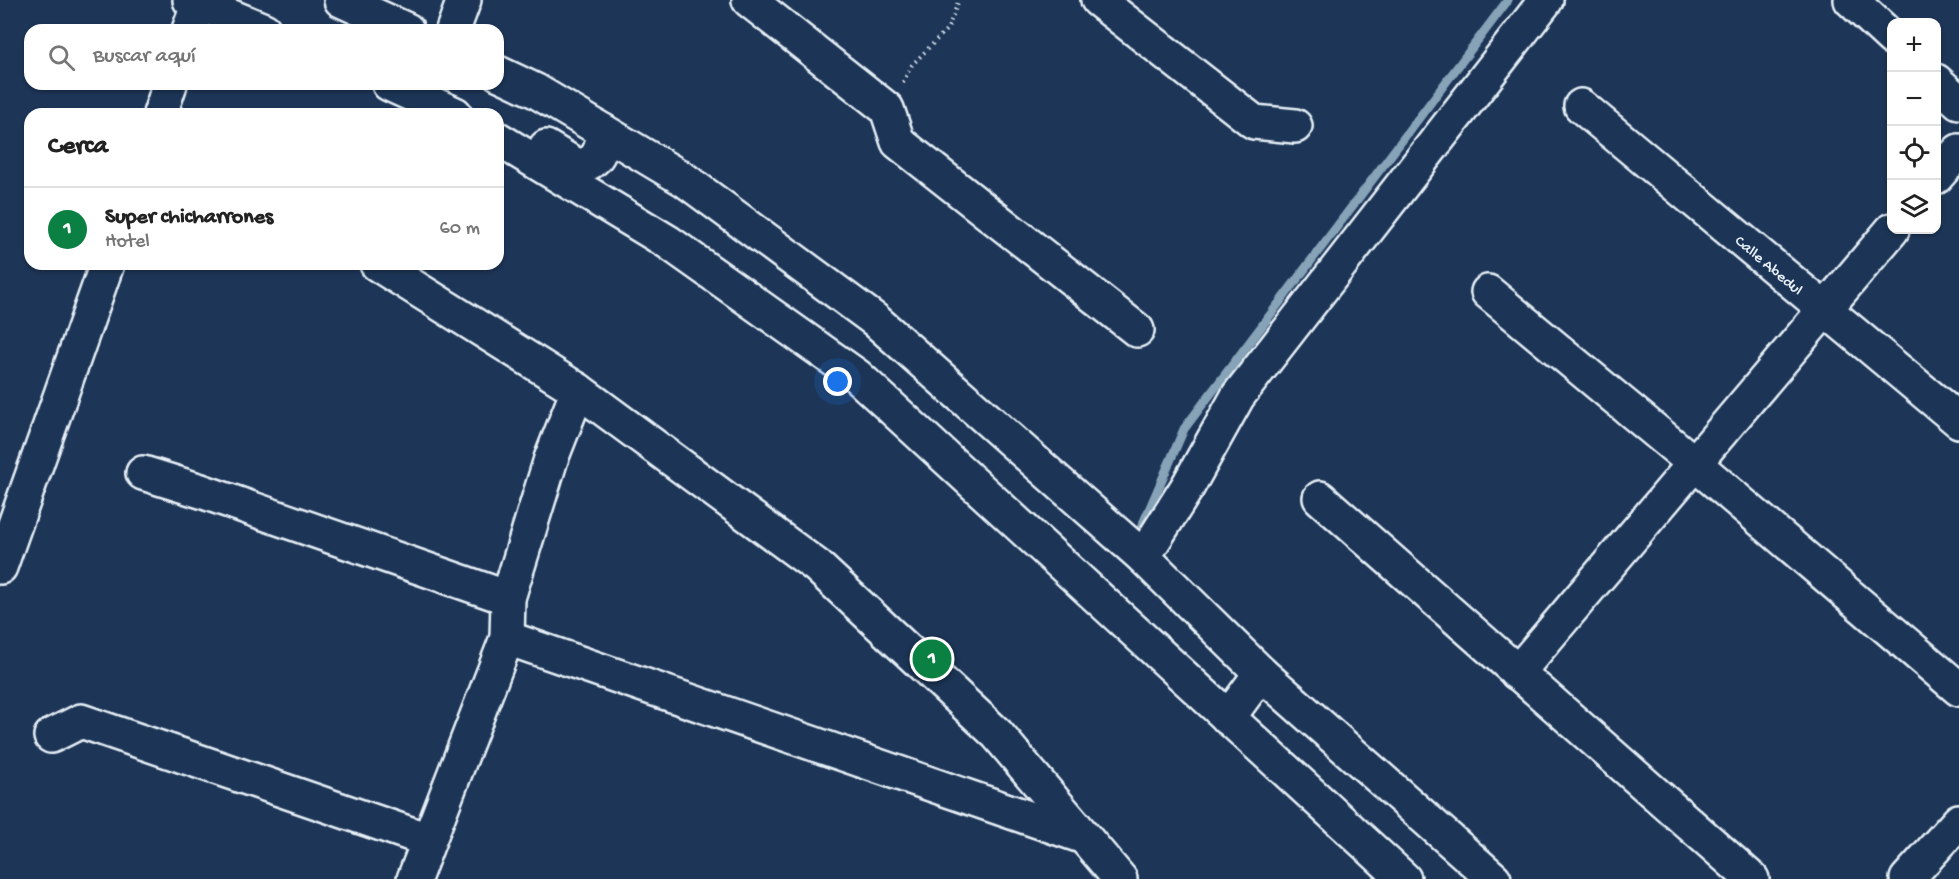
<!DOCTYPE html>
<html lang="es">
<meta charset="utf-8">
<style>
body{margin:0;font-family:"Gochi Hand",sans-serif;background:#f2f2f2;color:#222}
.controls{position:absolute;right:18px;top:18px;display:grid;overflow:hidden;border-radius:12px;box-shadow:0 2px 4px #0004}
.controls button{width:54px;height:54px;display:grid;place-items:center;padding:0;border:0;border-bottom:2px solid #e0e0e0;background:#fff;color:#222;font:30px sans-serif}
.you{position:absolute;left:838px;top:382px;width:21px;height:21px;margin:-15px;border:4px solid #fff;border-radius:50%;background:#1a73e8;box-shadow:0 0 0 9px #1a73e833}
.badge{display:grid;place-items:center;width:39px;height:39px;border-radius:50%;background:#0b8043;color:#fff;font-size:20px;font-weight:700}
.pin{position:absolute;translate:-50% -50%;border:3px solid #fff;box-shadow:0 2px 6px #0006}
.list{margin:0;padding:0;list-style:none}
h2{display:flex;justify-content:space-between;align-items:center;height:78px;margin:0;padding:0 24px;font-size:26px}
h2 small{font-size:20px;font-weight:400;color:#767676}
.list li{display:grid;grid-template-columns:39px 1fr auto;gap:18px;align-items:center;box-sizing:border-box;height:84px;padding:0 24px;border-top:2px solid #e0e0e0}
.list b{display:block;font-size:22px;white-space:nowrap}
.list p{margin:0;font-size:20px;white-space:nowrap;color:#767676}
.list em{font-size:20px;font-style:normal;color:#767676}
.icon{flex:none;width:33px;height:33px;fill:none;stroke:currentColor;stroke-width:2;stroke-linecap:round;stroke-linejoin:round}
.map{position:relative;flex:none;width:1959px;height:879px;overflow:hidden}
.search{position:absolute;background:#fff;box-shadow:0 2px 4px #0004;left:24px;top:24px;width:480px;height:66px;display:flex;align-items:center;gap:15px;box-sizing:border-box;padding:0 21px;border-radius:18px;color:#767676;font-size:22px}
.panel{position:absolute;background:#fff;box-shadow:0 2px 4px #0004;left:24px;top:108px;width:480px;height:162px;border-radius:18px}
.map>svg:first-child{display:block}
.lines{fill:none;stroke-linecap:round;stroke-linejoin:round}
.stream{stroke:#86a3b7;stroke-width:9}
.minor-casing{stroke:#e8f1f8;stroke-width:38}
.path{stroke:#e8f1f8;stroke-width:4;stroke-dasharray:1.5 4.5;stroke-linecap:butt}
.minor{stroke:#1d3557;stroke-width:33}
.labels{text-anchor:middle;stroke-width:4.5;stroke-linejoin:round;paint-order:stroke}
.street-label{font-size:16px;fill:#e8f1f8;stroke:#1d3557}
</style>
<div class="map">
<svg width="1959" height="879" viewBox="0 0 1959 879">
<rect width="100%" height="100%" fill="#1d3557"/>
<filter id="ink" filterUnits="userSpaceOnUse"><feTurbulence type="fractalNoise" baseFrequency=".0167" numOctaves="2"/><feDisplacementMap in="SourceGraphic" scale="12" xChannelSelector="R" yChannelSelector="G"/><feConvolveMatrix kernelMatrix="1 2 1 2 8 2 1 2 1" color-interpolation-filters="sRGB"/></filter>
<g filter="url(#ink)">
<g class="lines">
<polyline class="stream" points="1139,533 1184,429 1508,0"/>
<defs>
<g id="minor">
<polyline points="190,0 264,30"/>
<polyline points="341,0 407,30"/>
<polyline points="749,0 887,109 898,142 1137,330"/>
<polyline points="1098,0 1254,122 1295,126"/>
<polyline points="1851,0 1892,38"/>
<polyline points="189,30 199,3"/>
<polyline points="453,30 464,0"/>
<polyline points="498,73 536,91 685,180 875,320 1143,557 1261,673 1494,879"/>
<polyline points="1936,81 1959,102"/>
<polyline points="389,84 455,114"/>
<polyline points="1581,106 1959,421"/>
<polyline points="160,114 170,84"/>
<polyline points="498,139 668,242 857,376 1404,879"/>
<path d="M546,147L579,167C599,161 602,151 603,131"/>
<polyline points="1936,177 1959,151"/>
<polyline points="377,264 578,390 817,566 997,734 1120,879"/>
<polyline points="1488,292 1694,463 1959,689"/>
<polyline points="143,473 201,491 508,598"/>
<polyline points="1320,498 1752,879"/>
<polyline points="1143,557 1188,486 1238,396 1546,0"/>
<polyline points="0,567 107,264"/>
<polyline points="507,638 1084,837"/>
<polyline points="1517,673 1892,230"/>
<polyline points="1228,718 1261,673"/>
<polyline points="51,736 81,721 428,840"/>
<polyline points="414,879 507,638 508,598 551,459 578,390"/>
<polyline points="1907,879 1959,821"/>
</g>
</defs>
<use href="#minor" class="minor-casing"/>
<polyline class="path" points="903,82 912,65 948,28 959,0"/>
<use href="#minor" class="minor"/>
</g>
</g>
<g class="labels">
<g class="street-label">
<text transform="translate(1770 264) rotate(40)" y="6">Calle Abedul</text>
</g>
</g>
</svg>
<div class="controls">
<button>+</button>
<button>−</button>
<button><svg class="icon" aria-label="locate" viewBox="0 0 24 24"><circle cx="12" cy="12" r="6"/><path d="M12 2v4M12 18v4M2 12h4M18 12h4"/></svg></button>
<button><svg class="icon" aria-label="layers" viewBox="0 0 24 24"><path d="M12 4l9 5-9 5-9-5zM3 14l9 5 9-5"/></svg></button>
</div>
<div class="you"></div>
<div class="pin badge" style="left:932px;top:659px">1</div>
<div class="search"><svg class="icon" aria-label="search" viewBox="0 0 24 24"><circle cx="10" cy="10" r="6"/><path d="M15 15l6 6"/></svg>Buscar aquí</div>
<section class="panel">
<h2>Cerca<small></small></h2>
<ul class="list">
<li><span class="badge">1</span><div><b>Super chicharrones</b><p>Hotel</p></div><em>60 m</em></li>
</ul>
</section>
</div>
